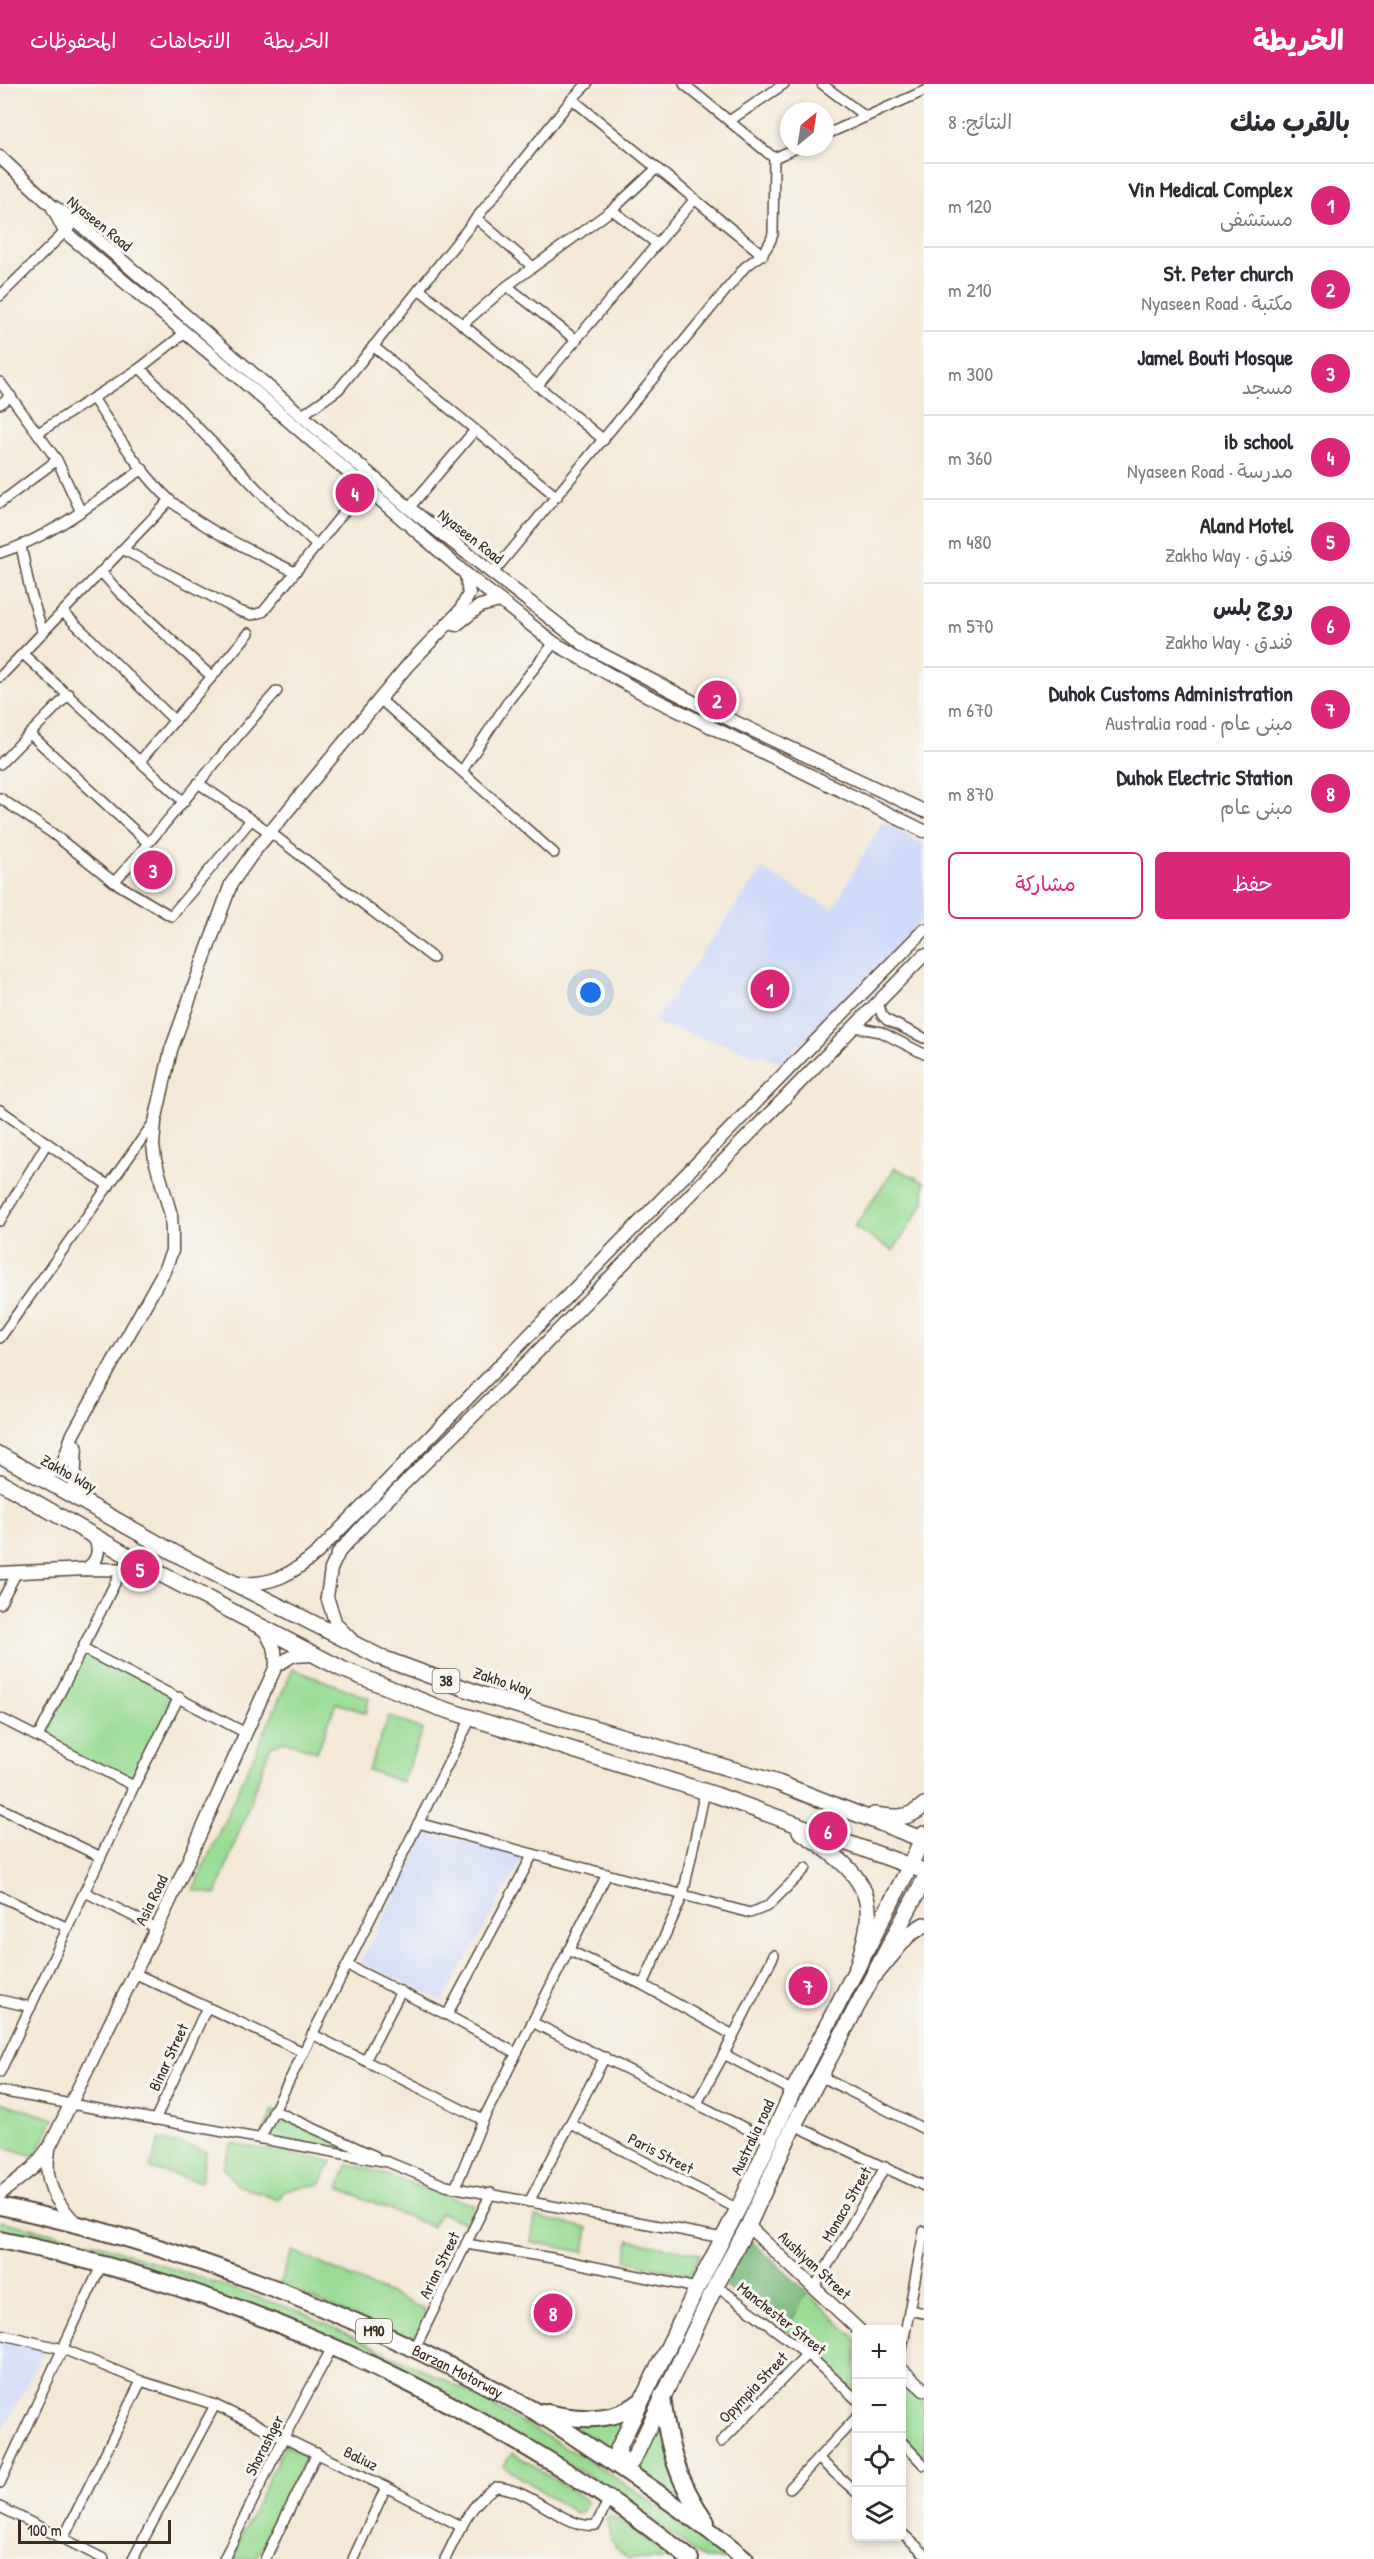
<!DOCTYPE html>
<html lang="ar">
<meta charset="utf-8">
<style>
body{margin:0;font-family:"Patrick Hand","Playpen Sans Arabic",sans-serif;background:#f7f7f7;color:#2b2b33;direction:rtl}
.controls{position:absolute;right:18px;bottom:18px;display:grid;overflow:hidden;border-radius:9px;box-shadow:0 3px 9px #0003}
.controls button{width:54px;height:54px;display:grid;place-items:center;padding:0;border:0;border-bottom:2px solid #e1e1e2;background:#fff;color:#2b2b33;font:30px sans-serif}
.compass{position:absolute;left:780px;top:18px;width:54px;height:54px;border-radius:50%;background:#fff;box-shadow:0 3px 9px #0003;rotate:30deg}
.scale{position:absolute;left:18px;bottom:15px;width:153px;box-sizing:border-box;padding-left:6px;border:3px solid #3b2a1e;border-top:0;font-size:16px;line-height:21px;white-space:nowrap;color:#3b2a1e;-webkit-text-stroke:4px #f6f6f2;paint-order:stroke}
.you{position:absolute;left:591px;top:909px;width:21px;height:21px;margin:-15px;border:4px solid #fff;border-radius:50%;background:#1a73e8;box-shadow:0 0 0 9px #1a73e833}
.badge{display:grid;place-items:center;width:39px;height:39px;border-radius:50%;background:#db2777;color:#fff;font-size:20px;font-weight:700}
.pin{position:absolute;translate:-50% -50%;border:3px solid #fff;box-shadow:0 2px 6px #0006}
.list{margin:0;padding:0;list-style:none}
h2{display:flex;justify-content:space-between;align-items:center;height:78px;margin:0;padding:0 24px;font-size:26px}
h2 small{font-size:20px;font-weight:400;color:#7c7c81}
.list li{display:grid;grid-template-columns:39px 1fr auto;gap:18px;align-items:center;box-sizing:border-box;height:84px;padding:0 24px;border-top:2px solid #e1e1e2}
.list b{display:block;font-size:22px;white-space:nowrap}
.list p{margin:0;font-size:20px;white-space:nowrap;color:#7c7c81}
.list em{font-size:20px;font-style:normal;color:#7c7c81}
.actions{display:flex;gap:12px;padding:18px 24px}
.actions a{flex:1;padding:14px 0;border:2px solid #db2777;border-radius:9px;text-align:center;font-size:21px;color:#db2777}
.actions .main{background:#db2777;color:#fff}
.icon{flex:none;width:33px;height:33px;fill:none;stroke:currentColor;stroke-width:2;stroke-linecap:round;stroke-linejoin:round}
.map{position:relative;flex:none;width:924px;height:2475px;overflow:hidden;direction:ltr}
header{display:flex;align-items:center;gap:36px;box-sizing:border-box;height:84px;padding:0 30px;background:#db2777;color:#fff}
header strong{font-size:28px}
nav{display:flex;gap:33px;margin-inline-start:auto;font-size:21px}
main{display:flex}
aside{flex:1;background:#fff}
.map>svg:first-child{display:block}
.built{fill:#d0daf9}
.green{fill:#99dc93;stroke:#6a8358;stroke-width:1.5}
.forest{fill:#7abc7d;stroke:#5a734e;stroke-width:1.5}
.lines{fill:none;stroke-linecap:round;stroke-linejoin:round}
.minor-casing{stroke:#57463a;stroke-width:12}
.tertiary-casing{stroke:#57463a;stroke-width:15}
.primary-casing{stroke:#57463a;stroke-width:18}
.trunk-casing{stroke:#57463a;stroke-width:18}
.motorway-casing{stroke:#57463a;stroke-width:20}
.minor{stroke:#fff;stroke-width:9}
.tertiary{stroke:#fff;stroke-width:12}
.primary{stroke:#fff;stroke-width:15}
.trunk{stroke:#fff;stroke-width:15}
.motorway{stroke:#fff;stroke-width:16}
.labels{text-anchor:middle;stroke-width:6;stroke-linejoin:round;paint-order:stroke}
.shield{fill:#f6f6f2;stroke:#73675e;stroke-width:1.5}
.shield-label{font-size:15px;font-weight:bold;fill:#3b2a1e}
.street-label{font-size:16px;fill:#3b2a1e;stroke:#f6f6f2}
</style>
<header>
<strong>الخريطة</strong>
<nav><a>الخريطة</a><a>الاتجاهات</a><a>المحفوظات</a></nav>
</header>
<main>
<aside>
<h2>بالقرب منك<small>النتائج: 8</small></h2>
<ul class="list">
<li><span class="badge">1</span><div><b>Vin Medical Complex</b><p>مستشفى</p></div><em>120 m</em></li>
<li><span class="badge">2</span><div><b>St. Peter church</b><p>مكتبة · Nyaseen Road</p></div><em>210 m</em></li>
<li><span class="badge">3</span><div><b>Jamel Bouti Mosque</b><p>مسجد</p></div><em>300 m</em></li>
<li><span class="badge">4</span><div><b>ib school</b><p>مدرسة · Nyaseen Road</p></div><em>360 m</em></li>
<li><span class="badge">5</span><div><b>Aland Motel</b><p>فندق · Zakho Way</p></div><em>480 m</em></li>
<li><span class="badge">6</span><div><b>روج بلس</b><p>فندق · Zakho Way</p></div><em>570 m</em></li>
<li><span class="badge">7</span><div><b>Duhok Customs Administration</b><p>مبنى عام · Australia road</p></div><em>670 m</em></li>
<li><span class="badge">8</span><div><b>Duhok Electric Station</b><p>مبنى عام</p></div><em>870 m</em></li>
</ul>
<div class="actions"><a class="main">حفظ</a><a>مشاركة</a></div>
</aside>
<div class="map">
<svg width="924" height="2475" viewBox="0 0 924 2475">
<rect width="100%" height="100%" fill="#f6f6f2"/>
<filter id="ink" filterUnits="userSpaceOnUse"><feTurbulence type="fractalNoise" baseFrequency=".0167" numOctaves="2"/><feDisplacementMap in="SourceGraphic" scale="12" xChannelSelector="R" yChannelSelector="G"/><feConvolveMatrix kernelMatrix="1 2 1 2 8 2 1 2 1" color-interpolation-filters="sRGB"/></filter>
<filter id="wash" filterUnits="userSpaceOnUse"><feTurbulence type="fractalNoise" baseFrequency=".008" numOctaves="4" result="noise"/><feDisplacementMap in="SourceGraphic" scale="24" xChannelSelector="R" yChannelSelector="G"/><feGaussianBlur stdDeviation="1.35" result="paint"/><feColorMatrix in="noise" values="0 0 0 0 0 0 0 0 0 0 0 0 0 0 0 0 0 1.4 0 .05"/><feComposite in="paint" operator="in"/></filter>
<g filter="url(#wash)">
<rect width="100%" height="100%" fill="#f4e8d6"/>
<g class="built">
<polygon points="882,738 924,760 924,834 817,946 781,978 653,939 762,785 833,825"/>
<polygon points="428,1748 525,1772 443,1917 360,1879"/>
<polygon points="0,2254 46,2263 0,2353"/>
</g>
<g class="green">
<polygon points="895,1084 924,1098 924,1119 893,1167 854,1143"/>
<polygon points="83,1565 179,1613 134,1702 38,1653"/>
<polygon points="293,1585 369,1614 366,1629 336,1619 317,1668 284,1657 270,1663 216,1811 193,1806"/>
<polygon points="389,1632 423,1646 402,1698 368,1686"/>
<polygon points="0,2018 54,2035 35,2072 0,2062"/>
<polygon points="273,2026 388,2078 260,2055"/>
<polygon points="160,2055 206,2067 201,2098 150,2084"/>
<polygon points="232,2060 332,2077 320,2100 285,2106 278,2116 235,2100 223,2081"/>
<path d="M348,2080C392,2090 431,2109 474,2121L468,2141L440,2128L432,2143L339,2104Z"/>
<polygon points="535,2133 588,2144 584,2168 531,2158"/>
<polygon points="0,2137 99,2160 301,2228 461,2304 591,2378 664,2426 726,2475 704,2475 654,2436 590,2393 321,2250 0,2149"/>
<polygon points="629,2156 700,2170 691,2192 626,2177"/>
<polygon points="292,2167 424,2225 425,2232 412,2260 279,2200"/>
<polygon points="807,2208 856,2255 856,2310 786,2246"/>
<polygon points="902,2297 924,2318 924,2374 902,2353"/>
<polygon points="660,2327 695,2426 634,2385"/>
<polygon points="630,2328 609,2367 558,2334"/>
<polygon points="285,2360 306,2372 256,2475 231,2475"/>
<polygon points="513,2369 584,2415 587,2419 584,2425 577,2430 503,2382"/>
<path d="M611,2432L629,2442L673,2475H629C613,2465 609,2453 607,2434Z"/>
</g>
<polygon class="forest" points="748,2154 807,2208 786,2246 724,2202"/>
</g>
<g filter="url(#ink)">
<g class="lines">
<defs>
<g id="minor">
<polyline points="684,0 774,74"/>
<polyline points="822,0 866,33"/>
<polyline points="572,15 763,171"/>
<polyline points="729,37 784,0"/>
<polyline points="825,51 924,7"/>
<polyline points="774,74 799,63"/>
<polyline points="612,126 657,160"/>
<polyline points="476,134 533,183"/>
<polyline points="507,202 576,256"/>
<polyline points="419,205 604,356"/>
<polyline points="0,212 76,137"/>
<polyline points="462,241 507,202 612,126 657,84"/>
<polyline points="373,262 557,413"/>
<polyline points="140,284 264,412 317,462"/>
<polyline points="0,298 57,376 80,426"/>
<polyline points="537,302 695,115"/>
<path d="M93,314C116,349 140,389 171,417C207,448 253,467 295,488"/>
<polyline points="0,320 11,312"/>
<polyline points="301,332 339,305 572,15 587,0"/>
<polyline points="38,349 140,284 185,249"/>
<polyline points="0,419 57,376"/>
<polyline points="409,424 475,346"/>
<polyline points="21,462 30,506 43,549"/>
<polyline points="124,466 239,527 252,531 263,528 365,402"/>
<path d="M0,469C52,453 98,415 143,385"/>
<polyline points="102,489 119,508 212,593"/>
<path d="M492,490L745,183C759,173 768,167 773,150L774,74"/>
<polyline points="63,528 175,637"/>
<polyline points="23,570 184,718"/>
<polyline points="0,593 170,416"/>
<polyline points="383,618 554,769"/>
<polyline points="30,650 148,759"/>
<polyline points="140,677 249,549"/>
<polyline points="0,680 69,610"/>
<polyline points="462,687 509,616 554,559"/>
<polyline points="198,699 275,752 433,874"/>
<polyline points="0,714 52,749 114,798 171,832 251,736"/>
<path d="M114,798C171,736 221,669 277,607"/>
<polyline points="878,919 882,931 887,936 924,954"/>
<polyline points="855,943 881,948 924,970"/>
<polyline points="0,1026 47,1059"/>
<polyline points="0,1137 47,1059 109,1102"/>
<polyline points="0,1254 154,1038"/>
<polyline points="0,1520 17,1488"/>
<polyline points="83,1565 246,1649"/>
<polyline points="0,1634 134,1702"/>
<polyline points="38,1653 122,1485"/>
<polyline points="0,1724 101,1773"/>
<polyline points="418,1739 750,1829 768,1822 806,1784"/>
<polyline points="85,1808 156,1844"/>
<polyline points="0,1812 68,1844"/>
<polyline points="568,1866 643,1901 733,1951"/>
<polyline points="347,1881 447,1931 516,1969"/>
<polyline points="134,1889 303,1968"/>
<polyline points="643,1901 683,1811 705,1707"/>
<polyline points="0,1916 31,1923"/>
<polyline points="447,1931 533,1770"/>
<polyline points="532,1938 771,2057"/>
<polyline points="312,1950 483,2036"/>
<polyline points="724,1970 774,1871"/>
<polyline points="366,1975 401,1907"/>
<polyline points="0,1988 134,1702 179,1613"/>
<polyline points="820,1992 924,2045"/>
<polyline points="0,2007 388,2078 446,2102 723,2154"/>
<polyline points="697,2019 724,1970 793,2007"/>
<polyline points="273,2026 375,2072"/>
<polyline points="155,2036 207,1923"/>
<polyline points="571,2040 738,2125"/>
<polyline points="794,2041 924,2102"/>
<polyline points="260,2055 471,1634"/>
<polyline points="456,2102 483,2036 607,1790"/>
<polyline points="529,2118 605,1973"/>
<polyline points="466,2160 552,2174 697,2204"/>
<polyline points="716,2201 807,2270 856,2315"/>
<polyline points="815,2203 885,2083"/>
<polyline points="909,2226 924,2229"/>
<polyline points="0,2250 63,2265 141,2297 215,2321 386,2403 353,2475"/>
<polyline points="902,2265 924,2147"/>
<polyline points="414,2266 491,2109"/>
<polyline points="721,2358 807,2270"/>
<polyline points="902,2358 924,2381"/>
<polyline points="818,2374 856,2408"/>
<polyline points="0,2399 102,2180"/>
<polyline points="386,2403 462,2443"/>
<polyline points="790,2404 856,2334"/>
<polyline points="0,2423 104,2475"/>
<polyline points="902,2449 924,2469"/>
<polyline points="63,2455 141,2297"/>
<polyline points="133,2475 215,2321"/>
<polyline points="224,2475 284,2353 333,2262"/>
<polyline points="265,2475 317,2369"/>
<path d="M445,2475C458,2450 470,2418 496,2403C533,2405 565,2446 596,2441L610,2413"/>
</g>
<g id="tertiary">
<polyline points="0,73 52,122 65,148 238,293 466,490 554,559 644,610 924,747"/>
<polyline points="54,123 76,137 409,424 586,562 699,621 924,727"/>
<polyline points="456,541 480,522 500,517"/>
<polyline points="76,1362 74,1400 78,1414"/>
<path d="M35,1390C68,1390 63,1374 73,1350L164,1187L172,1167V1147L171,1131L155,1076L153,1061L155,1038L171,966L231,800L253,769L359,640L408,581L460,527L469,510L466,490"/>
<path d="M86,1485C99,1476 101,1465 93,1451"/>
<polyline points="0,1489 86,1485 152,1486"/>
<path d="M238,1499C271,1502 293,1490 318,1468L924,846"/>
<polyline points="264,1545 275,1566 276,1582"/>
<polyline points="351,1555 336,1540 327,1513 331,1485 339,1468 379,1424 513,1293 924,871"/>
<path d="M49,2066C43,2097 55,2118 76,2139"/>
<polyline points="0,2110 33,2084 50,2062 169,1819 276,1582 292,1572 313,1571"/>
<polyline points="748,2142 859,2246"/>
<polyline points="902,2286 924,2306"/>
</g>
<polyline id="primary" points="924,1750 910,1782 793,2007 738,2125 697,2204 617,2367 623,2377 632,2377 637,2368 716,2201 748,2142 794,2041 924,1796"/>
<g id="trunk">
<polyline points="0,1371 182,1473 382,1574 483,1611 778,1699 924,1756"/>
<polyline points="0,1398 153,1486 342,1585 437,1623 716,1711 924,1787"/>
<path d="M874,1731C894,1734 909,1736 924,1721"/>
<path d="M800,1747C827,1765 866,1790 868,1825C870,1845 862,1865 857,1884"/>
<polyline points="875,1891 908,1851 924,1841"/>
</g>
<g id="motorway">
<path id="s1" d="M0,2122C185,2162 363,2232 529,2324C555,2338 580,2357 605,2373C653,2405 701,2438 745,2475"/>
<path d="M0,2156C174,2192 331,2253 486,2340C558,2380 626,2423 690,2475"/>
<path d="M662,2313C668,2362 677,2397 706,2438"/>
<path d="M543,2328C575,2336 613,2340 640,2318"/>
</g>
</defs>
<use href="#minor" class="minor-casing"/>
<use href="#tertiary" class="tertiary-casing"/>
<use href="#primary" class="primary-casing"/>
<use href="#trunk" class="trunk-casing"/>
<use href="#motorway" class="motorway-casing"/>
<use href="#minor" class="minor"/>
<use href="#tertiary" class="tertiary"/>
<use href="#primary" class="primary"/>
<use href="#trunk" class="trunk"/>
<use href="#motorway" class="motorway"/>
</g>
</g>
<g class="labels">
<g class="shield">
<rect x="432.5" y="1585" width="27" height="24" rx="4.5"/>
<rect x="356" y="2235" width="36" height="24" rx="4.5"/>
</g>
<g class="shield-label">
<text x="446" y="1602">38</text>
<text x="374" y="2252">M90</text>
</g>
<g class="street-label">
<text transform="translate(100 139) rotate(39)" y="6">Nyaseen Road</text>
<text transform="translate(471 452) rotate(38)" y="6">Nyaseen Road</text>
<text transform="translate(69 1389) rotate(29)" y="6">Zakho Way</text>
<text transform="translate(503 1597) rotate(18)" y="6">Zakho Way</text>
<text transform="translate(151 1816) rotate(-64)" y="6">Asia Road</text>
<text transform="translate(168 1973) rotate(-65)" y="6">Binar Street</text>
<text transform="translate(752 2053) rotate(-65)" y="6">Australia road</text>
<text transform="translate(661 2069) rotate(27)" y="6">Paris Street</text>
<text transform="translate(846 2120) rotate(-60)" y="6">Monaco Street</text>
<text transform="translate(439 2181) rotate(-64)" y="6">Arian Street</text>
<text transform="translate(815 2181) rotate(43)" y="6">Aushiyan Street</text>
<text transform="translate(782 2234) rotate(38)" y="6">Manchester Street</text>
<text dy="6" stroke="none"><textPath href="#s1" startOffset="488">Barzan Motorway</textPath></text>
<text transform="translate(753 2303) rotate(-46)" y="6">Opympia Street</text>
<text transform="translate(264 2361) rotate(-63)" y="6">Shorashger</text>
<text transform="translate(361 2374) rotate(26)" y="6">Baliuz</text>
</g>
</g>
</svg>
<div class="controls">
<button>+</button>
<button>−</button>
<button><svg class="icon" aria-label="locate" viewBox="0 0 24 24"><circle cx="12" cy="12" r="6"/><path d="M12 2v4M12 18v4M2 12h4M18 12h4"/></svg></button>
<button><svg class="icon" aria-label="layers" viewBox="0 0 24 24"><path d="M12 4l9 5-9 5-9-5zM3 14l9 5 9-5"/></svg></button>
</div>
<svg class="compass" viewBox="-18 -18 36 36"><path d="M0-13l5 13h-10z" fill="#e53935"/><path d="M0 13l5-13h-10z" fill="#7c7c81"/></svg>
<div class="scale">100 m</div>
<div class="you"></div>
<div class="pin badge" style="left:770px;top:905px">1</div>
<div class="pin badge" style="left:717px;top:616px">2</div>
<div class="pin badge" style="left:153px;top:786px">3</div>
<div class="pin badge" style="left:355px;top:409px">4</div>
<div class="pin badge" style="left:140px;top:1485px">5</div>
<div class="pin badge" style="left:828px;top:1747px">6</div>
<div class="pin badge" style="left:808px;top:1902px">7</div>
<div class="pin badge" style="left:553px;top:2229px">8</div>
</div>
</main>
